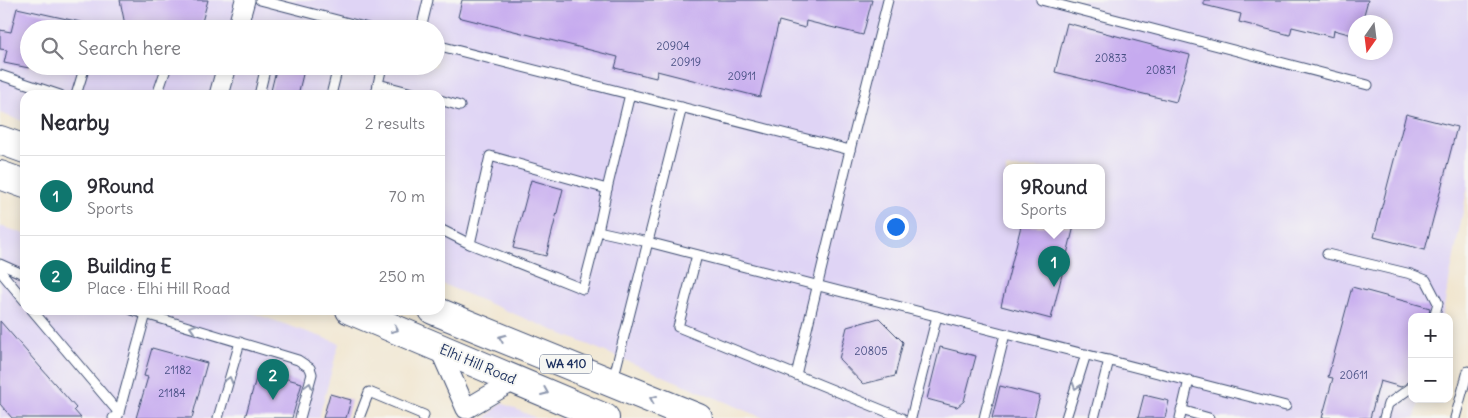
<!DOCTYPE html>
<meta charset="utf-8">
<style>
body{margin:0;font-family:Delius,sans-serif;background:#f7f7f7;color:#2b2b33}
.controls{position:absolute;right:15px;bottom:15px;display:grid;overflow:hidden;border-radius:10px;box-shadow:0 2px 12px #0003}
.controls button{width:45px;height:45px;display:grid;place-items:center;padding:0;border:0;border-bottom:1px solid #e1e1e2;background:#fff;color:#2b2b33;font:25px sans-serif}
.compass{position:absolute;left:1348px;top:15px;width:45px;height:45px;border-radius:50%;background:#fff;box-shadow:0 2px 12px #0003;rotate:194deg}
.you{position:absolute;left:895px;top:226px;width:18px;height:18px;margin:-12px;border:4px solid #fff;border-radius:50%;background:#1a73e8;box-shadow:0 0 0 8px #1a73e833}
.badge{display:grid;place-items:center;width:32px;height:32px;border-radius:50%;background:#0f766e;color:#fff;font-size:16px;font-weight:700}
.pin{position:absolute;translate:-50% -41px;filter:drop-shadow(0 1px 2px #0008)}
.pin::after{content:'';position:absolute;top:26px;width:18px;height:15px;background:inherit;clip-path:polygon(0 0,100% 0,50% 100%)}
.popup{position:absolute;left:1003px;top:164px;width:102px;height:65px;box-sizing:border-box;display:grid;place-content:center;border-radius:10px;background:#fff;filter:drop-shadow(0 1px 4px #0005);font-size:16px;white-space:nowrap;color:#7c7c81}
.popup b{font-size:19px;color:#2b2b33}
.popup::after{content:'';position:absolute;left:50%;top:100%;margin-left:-10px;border:10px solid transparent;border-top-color:#fff}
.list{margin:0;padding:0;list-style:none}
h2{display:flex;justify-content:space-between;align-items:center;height:65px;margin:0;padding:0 20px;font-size:21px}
h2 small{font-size:16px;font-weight:400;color:#7c7c81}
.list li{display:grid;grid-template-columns:32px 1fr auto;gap:15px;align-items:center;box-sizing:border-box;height:80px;padding:0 20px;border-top:1px solid #e1e1e2}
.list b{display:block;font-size:19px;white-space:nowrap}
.list p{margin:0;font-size:16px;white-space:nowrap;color:#7c7c81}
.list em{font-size:16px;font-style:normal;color:#7c7c81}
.icon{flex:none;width:28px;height:28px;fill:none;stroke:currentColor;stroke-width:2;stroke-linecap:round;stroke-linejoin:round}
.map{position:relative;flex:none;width:1468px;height:418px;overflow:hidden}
.search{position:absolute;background:#fff;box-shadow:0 2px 12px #0003;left:20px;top:20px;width:425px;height:55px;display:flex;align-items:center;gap:12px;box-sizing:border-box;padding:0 18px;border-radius:28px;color:#7c7c81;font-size:19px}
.panel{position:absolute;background:#fff;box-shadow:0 2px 12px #0003;left:20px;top:90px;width:425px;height:225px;border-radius:15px}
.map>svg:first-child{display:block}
.built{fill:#dfd4f5;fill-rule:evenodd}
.building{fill:#c6aaef}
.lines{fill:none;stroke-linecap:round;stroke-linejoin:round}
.lane-casing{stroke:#3b4a6f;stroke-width:11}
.street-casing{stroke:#3b4a6f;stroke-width:21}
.primary-casing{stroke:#3b4a6f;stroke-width:30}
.lane{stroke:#fff;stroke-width:9}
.street{stroke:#fff;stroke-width:19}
.primary{stroke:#fff;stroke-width:28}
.oneway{stroke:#8d97ae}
.labels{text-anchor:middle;stroke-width:4;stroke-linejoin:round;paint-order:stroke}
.number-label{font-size:11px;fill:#464e82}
.shield{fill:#f6f6f2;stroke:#5d6b8a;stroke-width:1}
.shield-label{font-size:12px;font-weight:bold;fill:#1b2f5e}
.street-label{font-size:14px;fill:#1b2f5e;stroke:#f6f6f2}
</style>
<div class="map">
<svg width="1468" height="418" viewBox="0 0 1468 418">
<rect width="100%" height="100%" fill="#f6f6f2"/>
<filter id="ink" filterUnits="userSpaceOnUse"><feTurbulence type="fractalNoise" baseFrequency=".02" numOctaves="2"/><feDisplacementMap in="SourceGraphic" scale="10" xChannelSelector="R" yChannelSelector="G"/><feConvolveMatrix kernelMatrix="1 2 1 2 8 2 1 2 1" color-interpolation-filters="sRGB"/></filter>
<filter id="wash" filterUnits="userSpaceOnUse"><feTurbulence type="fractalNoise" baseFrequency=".0096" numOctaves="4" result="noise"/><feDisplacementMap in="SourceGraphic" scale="20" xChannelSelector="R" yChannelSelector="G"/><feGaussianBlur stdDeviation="1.12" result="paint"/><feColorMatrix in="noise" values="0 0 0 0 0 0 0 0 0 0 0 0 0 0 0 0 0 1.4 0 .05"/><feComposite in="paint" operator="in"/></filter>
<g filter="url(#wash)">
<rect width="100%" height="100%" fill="#f1e6d0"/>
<g class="built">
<path d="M0,0H1468V186L1442,317H1412V399H1420L1415,418H764L440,283V95H25V122L0,113ZM1356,22H1386V52H1356ZM29,29H436V66H29ZM1006,168H1102V226H1006Z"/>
<polygon points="0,226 25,234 25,310 244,310 339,343 319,418 0,418"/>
<polygon points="502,403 536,418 485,418"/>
</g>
<g id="blocks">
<g class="building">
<polygon points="120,0 208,0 200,29 140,29 125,25"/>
<polygon points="462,0 872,0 863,35 806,21 805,28 779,21 760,97 657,71 656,78 615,68 618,57 458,17"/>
<polygon points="1204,0 1368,0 1362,22 1356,22 1356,36 1334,30 1333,37 1292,27 1290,35 1239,22 1241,14 1204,5"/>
<polygon points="17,8 85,23 84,29 29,29 29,68 4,63 7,50 0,49 0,30 11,32"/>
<polygon points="1067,23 1190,55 1176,102 1055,72"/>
<polygon points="277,66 305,66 298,95 270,95"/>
<polygon points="1406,114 1457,127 1425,250 1374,237"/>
<polygon points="531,180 563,189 546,256 513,248"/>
<polygon points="1021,226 1074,226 1051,319 1001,306"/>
<polygon points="1352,287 1430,308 1428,317 1412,317 1412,368 1408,382 1401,387 1380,381 1370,418 1322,418 1333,378 1328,377"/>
<polygon points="879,318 903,342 895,376 863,384 839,359 847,327"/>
<polygon points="0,321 76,408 74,410 81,418 12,418 0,404"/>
<polygon points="940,347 976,356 964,401 957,407 927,399"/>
<polygon points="152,348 207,363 192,418 136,418 148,377 144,376"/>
<polygon points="258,371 302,383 292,418 245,418"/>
<polygon points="1000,386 1040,396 1034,418 992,418"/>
<polygon points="330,394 351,400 346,418 323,418"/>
<polygon points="1144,395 1169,401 1165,418 1138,418"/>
</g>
</g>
</g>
<g filter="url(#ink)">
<use href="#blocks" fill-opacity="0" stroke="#3b4a6f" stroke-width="1"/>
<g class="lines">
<defs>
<g id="lane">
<polyline points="260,0 372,29"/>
<polyline points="1041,0 1368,85"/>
<polyline points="421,29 428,0"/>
<polyline points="436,45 850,150 888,0"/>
<polyline points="382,66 378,84 420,95"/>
<polyline points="0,75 60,95"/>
<polyline points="76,95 85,66"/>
<polyline points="157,95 167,66"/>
<polyline points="259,95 266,66"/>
<polyline points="331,95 338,67 349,66"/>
<polyline points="376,95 378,84"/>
<polyline points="440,100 460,106"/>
<polyline points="607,189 630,94"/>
<polyline points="440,229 470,244"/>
<polyline points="598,231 583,289 470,244 490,156 607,189 598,231 648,242 1286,406"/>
<polyline points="1327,254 1411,274 1426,280 1438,303 1434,317"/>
<polyline points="697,255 678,327 902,418"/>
<polyline points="0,264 25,275"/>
<polyline points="0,271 25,301"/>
<polyline points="32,310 119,413 113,418"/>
<polyline points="132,310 298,360 310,368 312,374 300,418"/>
<polyline points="796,375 850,150"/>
<polyline points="613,380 682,107"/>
<polyline points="1181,410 1209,418"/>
<polyline points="118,416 147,310"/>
<polyline points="218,418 240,342"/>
<polyline points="359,418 369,392 424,415 423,418"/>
<polyline points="911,418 937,316"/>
<polyline points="984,418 1005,334"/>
<polyline points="1066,418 1086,354"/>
<polyline points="1094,418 1109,360"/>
<polyline points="1180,418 1189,380"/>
<polyline points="1384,418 1388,404 1412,387"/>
<polyline points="1455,418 1468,371"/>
</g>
<g id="street">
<polyline points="237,29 245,0"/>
<polyline points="219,95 227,66"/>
<polyline points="439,348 466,409 515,380"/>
</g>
<g id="primary">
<polyline points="0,140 25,149"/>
<polyline points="0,175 25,184"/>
<polyline points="350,310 605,418"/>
<polyline points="433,310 698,418"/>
</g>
</defs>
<use href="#lane" class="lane-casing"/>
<use href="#street" class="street-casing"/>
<use href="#primary" class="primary-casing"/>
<use href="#lane" class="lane"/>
<use href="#street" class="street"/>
<use href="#primary" class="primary"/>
</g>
<defs><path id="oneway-chevron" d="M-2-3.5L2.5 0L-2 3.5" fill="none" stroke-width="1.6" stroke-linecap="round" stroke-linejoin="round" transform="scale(1.25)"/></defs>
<g class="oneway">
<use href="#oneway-chevron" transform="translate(193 328) rotate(-163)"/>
<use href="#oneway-chevron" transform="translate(395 329) rotate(23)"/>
<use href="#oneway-chevron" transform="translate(502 338) rotate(-158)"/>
<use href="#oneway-chevron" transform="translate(229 380) rotate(-74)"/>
<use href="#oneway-chevron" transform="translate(309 386) rotate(-74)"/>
<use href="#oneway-chevron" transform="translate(1076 386) rotate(108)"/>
<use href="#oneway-chevron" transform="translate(545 392) rotate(23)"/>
<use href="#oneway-chevron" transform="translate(653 399) rotate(-157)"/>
</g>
</g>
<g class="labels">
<g class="number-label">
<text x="673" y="50">20904</text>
<text x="1111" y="62">20833</text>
<text x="686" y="66">20919</text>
<text x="1161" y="74">20831</text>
<text x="742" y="80">20911</text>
<text x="871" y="355">20805</text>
<text x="178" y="374">21182</text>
<text x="1354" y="379">20611</text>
<text x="172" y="397">21184</text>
</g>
<rect class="shield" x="540" y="354.5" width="52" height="19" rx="4"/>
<g class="shield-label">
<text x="566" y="368">WA 410</text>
</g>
<g class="street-label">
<text transform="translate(478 364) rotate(23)" y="5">Elhi Hill Road</text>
</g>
</g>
</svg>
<div class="controls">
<button>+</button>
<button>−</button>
</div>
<svg class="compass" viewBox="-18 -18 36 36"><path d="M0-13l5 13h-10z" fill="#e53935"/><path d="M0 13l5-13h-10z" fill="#7c7c81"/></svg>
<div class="you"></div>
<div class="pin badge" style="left:1054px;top:287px">1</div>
<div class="popup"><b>9Round</b>Sports</div>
<div class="pin badge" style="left:273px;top:400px">2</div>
<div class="search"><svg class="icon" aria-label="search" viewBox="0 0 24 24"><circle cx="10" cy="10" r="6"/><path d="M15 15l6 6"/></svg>Search here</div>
<section class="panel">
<h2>Nearby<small>2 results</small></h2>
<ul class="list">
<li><span class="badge">1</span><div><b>9Round</b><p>Sports</p></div><em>70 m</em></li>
<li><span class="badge">2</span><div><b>Building E</b><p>Place · Elhi Hill Road</p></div><em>250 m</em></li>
</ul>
</section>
</div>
